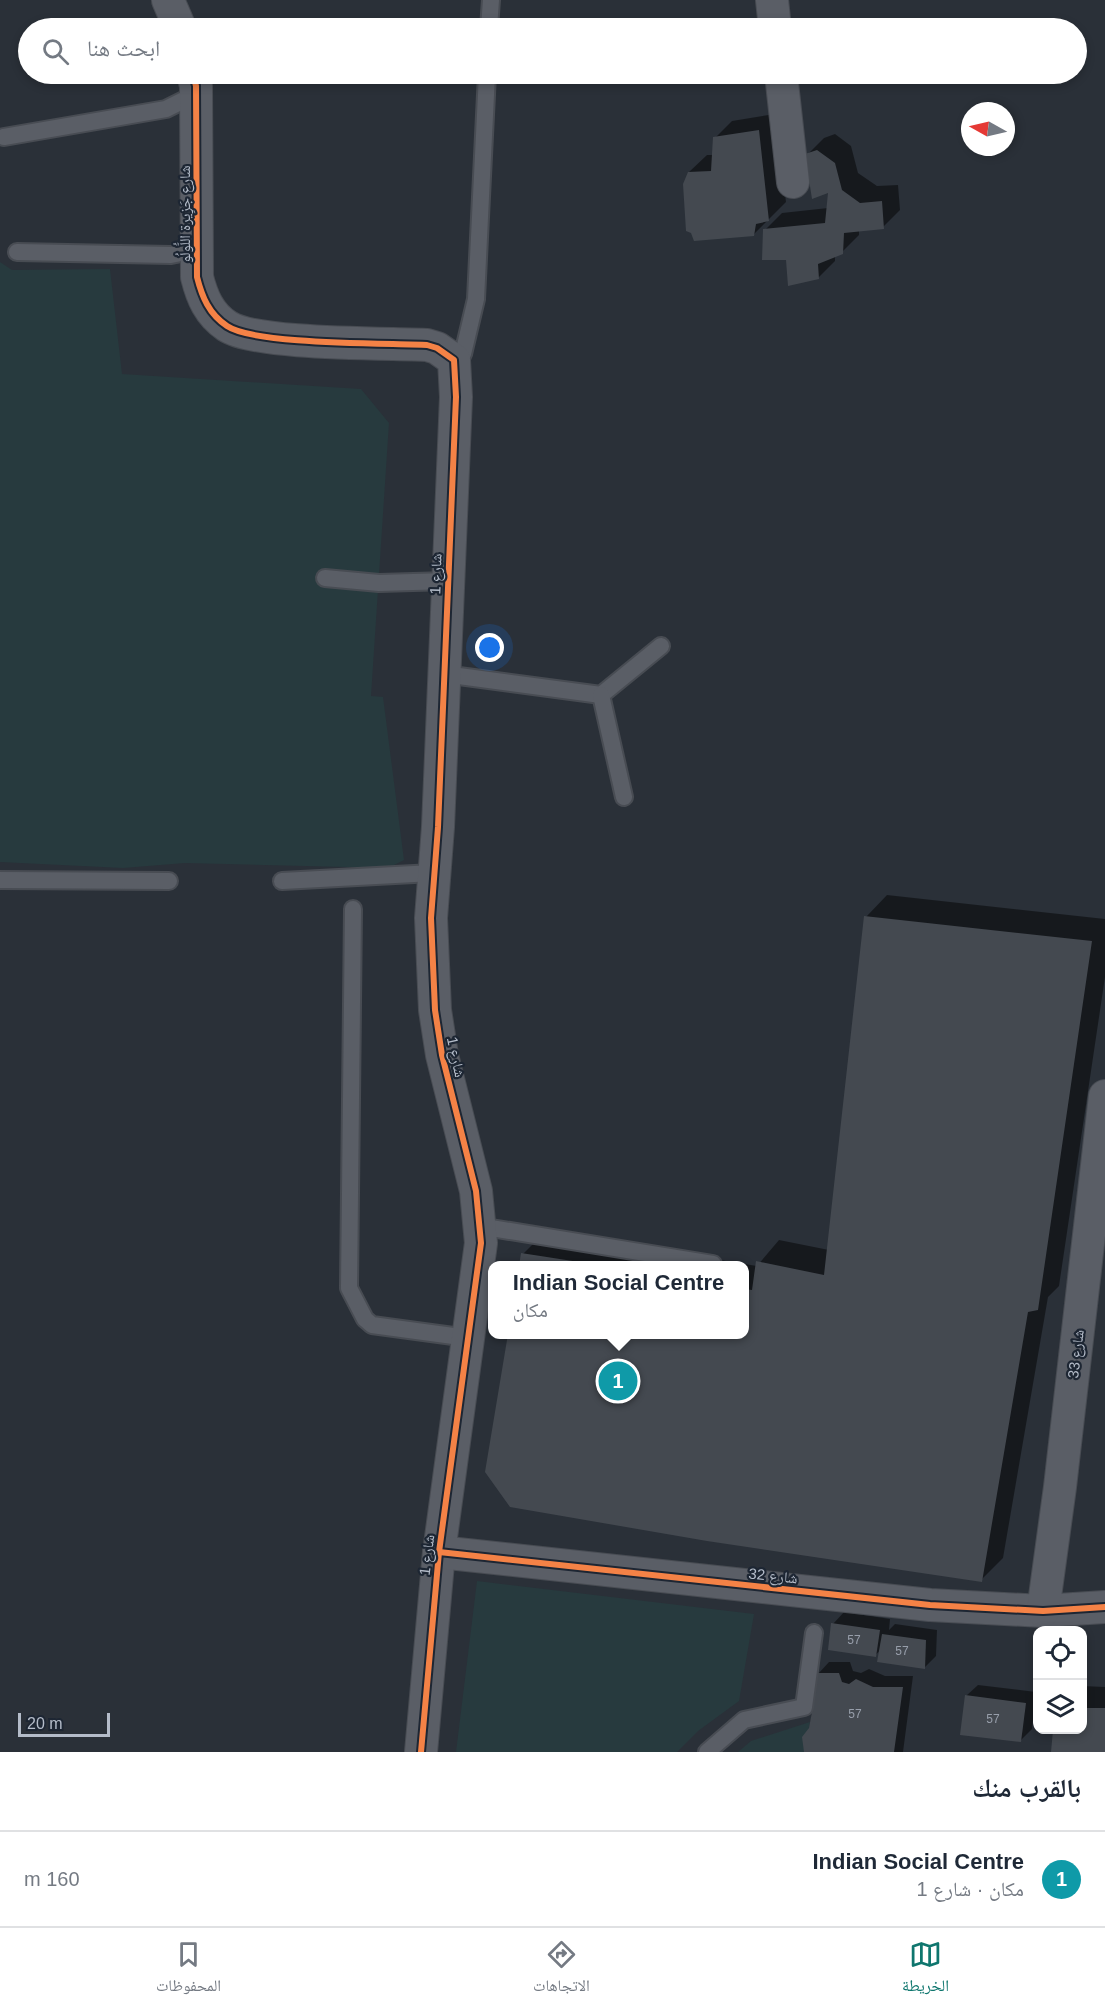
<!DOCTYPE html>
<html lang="ar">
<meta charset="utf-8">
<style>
body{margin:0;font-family:Arial,"Noto Naskh Arabic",sans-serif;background:#f6f6f7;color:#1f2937;direction:rtl}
.controls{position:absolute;right:18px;bottom:18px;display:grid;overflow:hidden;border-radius:12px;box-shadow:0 3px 9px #0003}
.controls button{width:54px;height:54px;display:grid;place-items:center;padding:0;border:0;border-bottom:2px solid #e0e1e3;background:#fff;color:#1f2937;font:30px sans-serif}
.compass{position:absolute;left:961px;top:102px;width:54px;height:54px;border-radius:50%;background:#fff;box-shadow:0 3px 9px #0003;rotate:278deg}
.scale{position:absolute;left:18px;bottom:15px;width:92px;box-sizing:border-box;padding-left:6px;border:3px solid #b4bcc9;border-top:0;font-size:16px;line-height:21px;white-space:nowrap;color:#b4bcc9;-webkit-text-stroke:4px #1d2633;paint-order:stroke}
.you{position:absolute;left:490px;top:648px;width:21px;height:21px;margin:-15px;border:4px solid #fff;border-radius:50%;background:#1a73e8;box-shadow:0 0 0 9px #1a73e833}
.badge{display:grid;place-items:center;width:39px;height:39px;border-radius:50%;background:#0f766e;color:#fff;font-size:20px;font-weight:700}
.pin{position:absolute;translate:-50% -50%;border:3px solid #fff;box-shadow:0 2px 6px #0006}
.popup{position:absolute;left:488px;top:1261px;width:261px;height:78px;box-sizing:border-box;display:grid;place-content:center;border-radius:12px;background:#fff;filter:drop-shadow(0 2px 4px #0005);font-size:20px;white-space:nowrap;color:#747a83}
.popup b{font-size:22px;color:#1f2937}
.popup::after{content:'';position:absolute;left:50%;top:100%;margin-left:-12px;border:12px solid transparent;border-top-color:#fff}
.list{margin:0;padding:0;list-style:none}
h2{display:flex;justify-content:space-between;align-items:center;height:78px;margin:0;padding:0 24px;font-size:26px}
h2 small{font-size:20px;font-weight:400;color:#747a83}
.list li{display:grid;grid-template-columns:39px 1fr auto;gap:18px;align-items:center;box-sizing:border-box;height:96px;padding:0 24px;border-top:2px solid #e0e1e3}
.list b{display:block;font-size:22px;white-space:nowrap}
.list p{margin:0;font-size:20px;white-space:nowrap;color:#747a83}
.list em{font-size:20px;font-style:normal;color:#747a83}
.icon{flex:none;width:33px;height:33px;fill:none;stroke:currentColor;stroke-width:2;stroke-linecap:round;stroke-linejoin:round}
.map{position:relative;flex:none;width:1105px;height:1752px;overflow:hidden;direction:ltr}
.search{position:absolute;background:#fff;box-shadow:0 3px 9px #0003;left:18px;right:18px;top:18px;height:66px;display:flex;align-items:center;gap:15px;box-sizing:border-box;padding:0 21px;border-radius:33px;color:#747a83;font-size:22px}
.sheet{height:174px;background:#fff}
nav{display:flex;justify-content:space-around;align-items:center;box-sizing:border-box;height:84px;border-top:2px solid #e0e1e3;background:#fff;font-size:16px;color:#747a83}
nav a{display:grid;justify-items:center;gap:3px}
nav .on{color:#0f766e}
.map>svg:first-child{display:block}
.green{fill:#273a3e}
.shadow{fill:#0007}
.building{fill:#444950}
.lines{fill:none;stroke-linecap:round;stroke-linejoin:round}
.service-casing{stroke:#484c53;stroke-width:20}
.minor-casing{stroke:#484c53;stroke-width:34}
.service{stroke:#5a5e66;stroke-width:16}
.minor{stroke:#5a5e66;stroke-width:32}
.cycleway-casing{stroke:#1d2633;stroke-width:10}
.cycleway{stroke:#f48246;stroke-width:6}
.labels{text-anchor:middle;stroke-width:4.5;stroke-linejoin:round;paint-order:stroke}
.number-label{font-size:12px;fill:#989fab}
.street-label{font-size:15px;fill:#b4bcc9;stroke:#1d2633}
</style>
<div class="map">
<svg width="1105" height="1752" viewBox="0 0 1105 1752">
<rect width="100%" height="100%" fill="#2a3038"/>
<g class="green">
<polygon points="0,262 12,270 110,269 122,374 361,389 389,423 371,696 383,697 404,860 388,868 185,863 123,868 0,862"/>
<polygon points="477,1581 754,1614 739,1701 698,1731 677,1752 456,1752"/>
<polygon points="810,1722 804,1752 738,1752 751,1741"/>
</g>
<g class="shadow">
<polygon points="775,114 786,202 753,235 689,172 707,155 714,155 715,138 732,121"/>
<polygon points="835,134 851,146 858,173 877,186 898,185 900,210 883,227 859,230 859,235 842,252 835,255 835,261 818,278 787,258 765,230 782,213 828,208 830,190 807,155 824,138"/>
<polygon points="887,895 1105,919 1105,977 1059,1286 1048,1297 1003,1558 981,1580 744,1334 744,1266 521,1266 523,1254 545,1232 757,1266 779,1240 829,1250 866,917"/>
<polygon points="844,1612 890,1619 889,1630 895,1624 937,1630 936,1656 925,1667 881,1650 875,1655 833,1624"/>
<polygon points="829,1662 850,1662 853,1671 861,1673 869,1669 885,1676 913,1676 903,1752 806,1752 818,1674"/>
<polygon points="978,1685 1036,1692 1032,1729 1020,1741 966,1696"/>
<polygon points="1082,1686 1105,1687 1105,1752 1053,1752 1054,1730 1082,1730"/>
</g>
<g class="building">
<polygon points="759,130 769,221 756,224 754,236 694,241 691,233 686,231 683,184 688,172 711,171 713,137"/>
<polygon points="817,150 835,163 842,190 860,203 882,201 884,229 844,233 843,254 818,264 819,279 788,286 786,260 762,260 763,229 825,223 828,193 812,199 805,154"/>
<polygon points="864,916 1092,941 1038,1310 1028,1312 982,1582 707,1541 510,1507 485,1472 508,1334 744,1334 744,1289 752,1290 756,1261 824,1275"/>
<polygon points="521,1253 592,1264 592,1266 519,1266"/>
<polygon points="831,1623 880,1630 876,1657 828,1650"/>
<polygon points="882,1634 926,1640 925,1669 877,1662"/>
<polygon points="816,1673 839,1673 842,1682 849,1684 856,1679 873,1687 903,1687 894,1752 804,1752 802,1737 809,1728 813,1706 808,1700"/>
<polygon points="965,1695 1026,1703 1021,1742 960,1735"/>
<polygon points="1082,1708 1105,1708 1105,1752 1051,1752 1053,1730 1082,1730"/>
</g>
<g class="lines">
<defs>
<g id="service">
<polyline points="489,28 491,0"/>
<polyline points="4,137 166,109 196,94"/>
<polyline points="17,252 171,255 191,251 196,241"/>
<polyline points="454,360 463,354 476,299 487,74"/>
<polyline points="325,578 379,583 448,581"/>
<polyline points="444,674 601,695 661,646"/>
<polyline points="601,695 624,797"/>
<polyline points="0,880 169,881"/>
<polyline points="282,881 433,873"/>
<polyline points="353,909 349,1288 365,1319 372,1325 468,1338"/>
<polyline points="479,1226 713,1264"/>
<polyline points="707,1752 744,1720 804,1707 814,1633"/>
</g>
<g id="minor">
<polyline points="168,0 180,28"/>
<polyline points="772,0 775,28"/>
<path d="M193,74L196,86L197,277C202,297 209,314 227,326C255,345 387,343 427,345L437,348L454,360L456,397L438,827L431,918L435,1010L442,1055L476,1191L481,1243L439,1552L421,1752"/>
<polyline points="781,74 793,182"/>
<polyline points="439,1552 930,1605 1043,1611 1105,1607"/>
<polyline points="1043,1611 1060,1487 1105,1096"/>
</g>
</defs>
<use href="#service" class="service-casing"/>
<use href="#minor" class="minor-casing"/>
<use href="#service" class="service"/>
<use href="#minor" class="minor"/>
<defs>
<g id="cycleway">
<path d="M193,74L196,86L197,277C202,297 209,314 227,326C255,345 387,343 427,345L437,348L454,360L456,397L438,827L431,918L435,1010L442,1055L476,1191L481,1243L439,1552L421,1752"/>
<polyline points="439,1552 930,1605 1043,1611 1105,1607"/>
</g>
</defs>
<use href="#cycleway" class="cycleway-casing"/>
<use href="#cycleway" class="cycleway"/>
</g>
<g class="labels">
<g class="number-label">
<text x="854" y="1644">57</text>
<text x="902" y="1655">57</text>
<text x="855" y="1718">57</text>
<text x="993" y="1723">57</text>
</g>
<g class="street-label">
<text transform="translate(185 214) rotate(-90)" y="5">شارع جَزِيرة اللُّولُو</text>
<text transform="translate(436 574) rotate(-88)" y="5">شارع 1</text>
<text transform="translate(456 1057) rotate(78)" y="5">شارع 1</text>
<text transform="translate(1076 1354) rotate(-83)" y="5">شارع 33</text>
<text transform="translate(427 1555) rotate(-83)" y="5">شارع 1</text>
<text transform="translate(773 1576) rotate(6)" y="5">شارع 32</text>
</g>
</g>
</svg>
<div class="controls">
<button><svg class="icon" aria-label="locate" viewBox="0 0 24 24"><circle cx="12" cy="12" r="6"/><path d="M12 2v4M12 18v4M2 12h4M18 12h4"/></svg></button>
<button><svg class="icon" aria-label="layers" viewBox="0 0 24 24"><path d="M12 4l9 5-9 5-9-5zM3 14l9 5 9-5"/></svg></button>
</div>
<svg class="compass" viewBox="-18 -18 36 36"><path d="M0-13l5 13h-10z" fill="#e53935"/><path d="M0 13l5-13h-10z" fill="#747a83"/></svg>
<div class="scale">20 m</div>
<div class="you"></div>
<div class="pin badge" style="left:618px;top:1381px;background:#0f9aa8">1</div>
<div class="popup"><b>Indian Social Centre</b>مكان</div>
<div class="search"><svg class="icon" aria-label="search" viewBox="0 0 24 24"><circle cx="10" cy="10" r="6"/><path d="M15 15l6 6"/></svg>ابحث هنا</div>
</div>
<section class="sheet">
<h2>بالقرب منك<small></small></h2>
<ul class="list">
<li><span class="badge" style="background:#0f9aa8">1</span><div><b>Indian Social Centre</b><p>مكان · شارع 1</p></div><em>160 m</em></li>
</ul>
</section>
<nav>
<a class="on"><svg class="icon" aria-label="map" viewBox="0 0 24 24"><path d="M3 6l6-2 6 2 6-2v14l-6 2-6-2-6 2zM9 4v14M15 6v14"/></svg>الخريطة</a>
<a><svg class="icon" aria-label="directions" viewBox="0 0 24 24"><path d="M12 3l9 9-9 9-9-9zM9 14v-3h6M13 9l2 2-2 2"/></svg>الاتجاهات</a>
<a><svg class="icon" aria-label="saved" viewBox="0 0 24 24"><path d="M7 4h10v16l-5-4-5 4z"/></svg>المحفوظات</a>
</nav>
